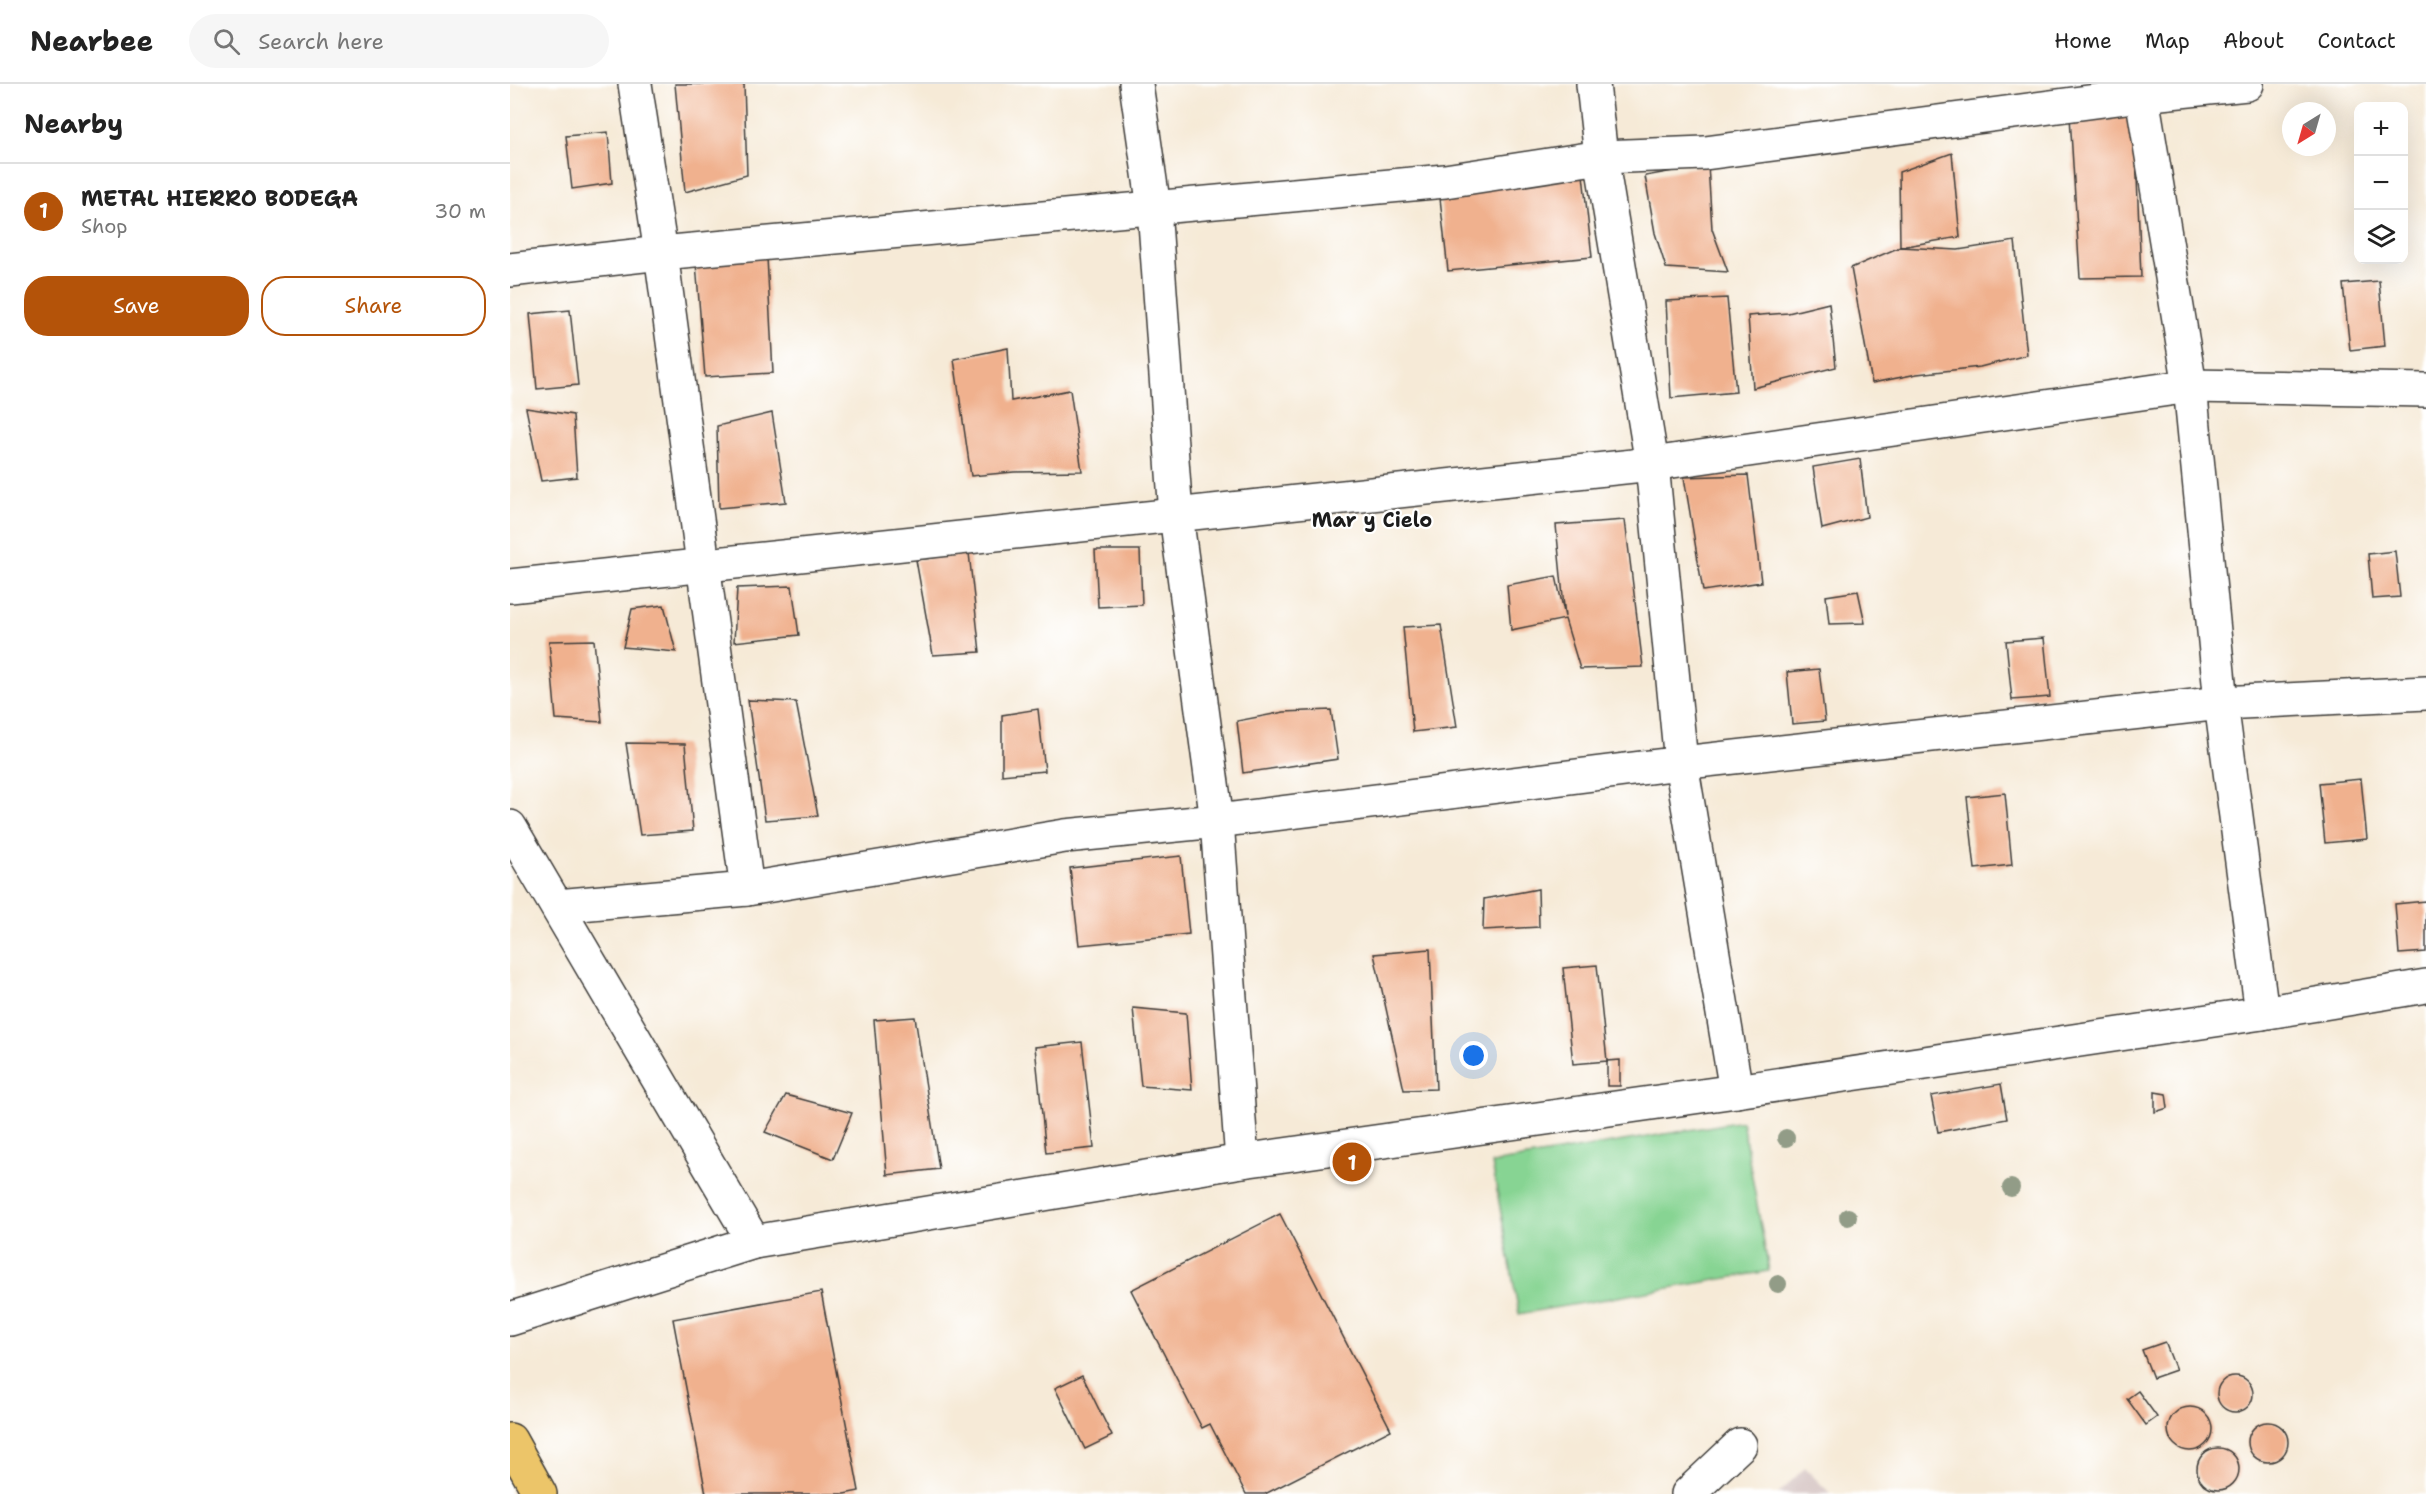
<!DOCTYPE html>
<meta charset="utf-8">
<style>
body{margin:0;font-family:"Shantell Sans",sans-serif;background:#f6f6f6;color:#222}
.controls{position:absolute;right:18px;top:18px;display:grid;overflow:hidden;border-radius:12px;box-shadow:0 6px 24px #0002}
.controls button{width:54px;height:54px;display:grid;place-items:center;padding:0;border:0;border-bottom:2px solid #e0e0e0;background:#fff;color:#222;font:30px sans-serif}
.compass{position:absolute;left:1772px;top:18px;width:54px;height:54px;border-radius:50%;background:#fff;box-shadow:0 6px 24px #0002;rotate:217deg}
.you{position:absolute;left:964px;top:972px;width:21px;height:21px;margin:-15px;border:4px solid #fff;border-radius:50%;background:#1a73e8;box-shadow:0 0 0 9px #1a73e833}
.badge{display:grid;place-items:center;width:39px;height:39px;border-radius:50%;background:#b45309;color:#fff;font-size:20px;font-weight:700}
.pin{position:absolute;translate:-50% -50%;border:3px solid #fff;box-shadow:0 2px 6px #0006}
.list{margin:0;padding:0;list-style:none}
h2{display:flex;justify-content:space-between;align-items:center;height:78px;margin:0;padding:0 24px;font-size:26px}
h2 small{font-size:20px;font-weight:400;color:#767676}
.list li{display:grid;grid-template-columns:39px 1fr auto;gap:18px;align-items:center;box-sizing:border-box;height:96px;padding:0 24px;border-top:2px solid #e0e0e0}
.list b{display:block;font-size:22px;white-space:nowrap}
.list p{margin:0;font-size:20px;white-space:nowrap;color:#767676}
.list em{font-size:20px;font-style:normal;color:#767676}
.actions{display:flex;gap:12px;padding:18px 24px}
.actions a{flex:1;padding:14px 0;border:2px solid #b45309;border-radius:24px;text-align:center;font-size:21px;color:#b45309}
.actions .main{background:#b45309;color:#fff}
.icon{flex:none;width:33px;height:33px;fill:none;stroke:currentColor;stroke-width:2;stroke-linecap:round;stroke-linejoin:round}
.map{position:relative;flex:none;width:1916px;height:1410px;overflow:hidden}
header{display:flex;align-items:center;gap:36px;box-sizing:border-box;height:84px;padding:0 30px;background:#fff;border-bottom:2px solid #e0e0e0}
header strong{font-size:28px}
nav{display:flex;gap:33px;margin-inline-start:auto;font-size:21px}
.search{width:420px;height:54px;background:#f6f6f6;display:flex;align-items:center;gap:15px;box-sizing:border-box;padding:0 21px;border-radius:33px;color:#767676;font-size:22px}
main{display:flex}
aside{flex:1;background:#fff}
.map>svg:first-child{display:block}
.industrial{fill:#d1bfbd}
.green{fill:#87d493;stroke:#527858;stroke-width:1.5}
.building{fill:#f0b18e}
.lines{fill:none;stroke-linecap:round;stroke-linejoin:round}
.minor-casing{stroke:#3d3b38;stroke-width:36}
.major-casing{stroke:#3d3b38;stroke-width:36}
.minor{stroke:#fff;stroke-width:33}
.major{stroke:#ecc569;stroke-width:33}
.tree{fill:#929c87}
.labels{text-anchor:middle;stroke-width:4.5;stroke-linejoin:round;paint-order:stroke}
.neighbourhood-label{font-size:20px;font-weight:bold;fill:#1c1c1c;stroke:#fff}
</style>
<header>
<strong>Nearbee</strong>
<div class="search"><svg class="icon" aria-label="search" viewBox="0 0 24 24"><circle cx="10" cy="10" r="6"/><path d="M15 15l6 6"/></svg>Search here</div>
<nav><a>Home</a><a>Map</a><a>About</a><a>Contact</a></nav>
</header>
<main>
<aside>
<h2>Nearby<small></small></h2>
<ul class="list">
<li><span class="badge">1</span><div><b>METAL HIERRO BODEGA</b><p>Shop</p></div><em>30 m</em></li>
</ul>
<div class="actions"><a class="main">Save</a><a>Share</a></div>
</aside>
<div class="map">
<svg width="1916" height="1410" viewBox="0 0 1916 1410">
<rect width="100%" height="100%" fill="#fff"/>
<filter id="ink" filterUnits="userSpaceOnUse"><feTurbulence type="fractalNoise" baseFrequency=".0167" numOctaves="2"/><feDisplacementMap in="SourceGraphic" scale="12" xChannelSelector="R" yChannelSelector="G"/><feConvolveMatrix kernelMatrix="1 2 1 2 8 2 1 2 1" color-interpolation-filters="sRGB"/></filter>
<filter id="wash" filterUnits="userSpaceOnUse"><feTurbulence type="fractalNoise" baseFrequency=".008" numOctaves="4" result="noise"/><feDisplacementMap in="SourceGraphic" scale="24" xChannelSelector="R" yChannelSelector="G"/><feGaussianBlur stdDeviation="1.35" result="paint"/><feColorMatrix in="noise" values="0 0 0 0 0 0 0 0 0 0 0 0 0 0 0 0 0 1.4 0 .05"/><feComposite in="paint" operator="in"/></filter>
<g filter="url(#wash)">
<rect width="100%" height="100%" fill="#f6ead7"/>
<polygon class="industrial" points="1295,1384 1321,1410 1268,1410"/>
<polygon class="green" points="1232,1037 1259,1187 1009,1230 982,1079"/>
<g id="blocks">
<g class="building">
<polygon points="165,0 234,0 237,91 175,108"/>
<polygon points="1624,18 1631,193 1570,194 1560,32"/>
<polygon points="98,48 102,99 62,105 56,52"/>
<polygon points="1442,69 1450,153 1390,163 1389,88"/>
<polygon points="1198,81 1202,145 1218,188 1156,184 1145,149 1135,92"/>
<polygon points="1073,91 1082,173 938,187 929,105"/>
<polygon points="1505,157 1517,271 1470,283 1407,290 1362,299 1341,184 1390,163 1448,166"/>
<polygon points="257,173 263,289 195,293 186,179"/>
<polygon points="1869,197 1875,262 1840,266 1833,200"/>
<polygon points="1217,214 1226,308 1161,314 1156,217"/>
<polygon points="1319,219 1326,283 1243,304 1238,232 1278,229"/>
<polygon points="60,226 68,301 27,305 20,230"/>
<polygon points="498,264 501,317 560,306 572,387 504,388 461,392 444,275"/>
<polygon points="16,324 63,331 67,393 31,397"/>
<polygon points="262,329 276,418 209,424 207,342"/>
<polygon points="1350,375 1357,433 1312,445 1303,383"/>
<polygon points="1238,391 1251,498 1193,507 1174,393"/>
<polygon points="1115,436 1133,583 1070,585 1055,535 1001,546 997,501 1046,492 1055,533 1046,441"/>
<polygon points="585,466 630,466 632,521 588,523"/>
<polygon points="1885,467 1890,513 1862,515 1858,470"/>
<polygon points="459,469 470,568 423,571 406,476"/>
<polygon points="282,502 289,551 224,558 227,504"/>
<polygon points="1348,507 1355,539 1319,540 1316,512"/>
<polygon points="154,521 166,568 113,563 122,525"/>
<polygon points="931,541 947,643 903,648 893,543"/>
<polygon points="1534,554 1540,613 1502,616 1496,557"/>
<polygon points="84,556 92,638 46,635 39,557"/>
<polygon points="1309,585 1315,637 1282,640 1277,588"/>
<polygon points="238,616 286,618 308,732 255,736"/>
<polygon points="528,625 535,687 492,691 492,631"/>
<polygon points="821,626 828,675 733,689 727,637 774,628"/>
<polygon points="116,659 175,660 183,747 130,751"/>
<polygon points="1851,695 1857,755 1815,759 1809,699"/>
<polygon points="1495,709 1502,781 1465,785 1457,713"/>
<polygon points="671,772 679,850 569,861 560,784"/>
<polygon points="1028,805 1029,843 973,846 974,815"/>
<polygon points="1916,817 1916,868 1889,870 1885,820"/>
<polygon points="920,865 926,1005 894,1006 864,870"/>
<polygon points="1087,881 1097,977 1063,980 1053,884"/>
<polygon points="623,924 676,929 682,1006 631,1002"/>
<polygon points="405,933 429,1085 377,1091 364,936"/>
<polygon points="572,958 584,1064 536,1069 525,963"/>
<polygon points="1110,976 1110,1002 1097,1002 1097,977"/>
<polygon points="1491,1000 1497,1035 1428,1048 1421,1012"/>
<polygon points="1645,1008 1656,1010 1658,1024 1645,1028"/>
<polygon points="276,1011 342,1029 323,1075 255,1048"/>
<polygon points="770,1130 881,1346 755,1410 736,1410 700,1340 692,1344 621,1206"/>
<polygon points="311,1208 349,1407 334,1410 196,1410 163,1235"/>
<polygon points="1655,1258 1666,1286 1643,1294 1632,1266"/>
<polygon points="572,1291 602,1352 575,1365 545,1304"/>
<circle cx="1725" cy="1310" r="18"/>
<polygon points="1628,1307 1647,1333 1636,1341 1617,1315"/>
<circle cx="1680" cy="1345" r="22"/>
<circle cx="1758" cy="1358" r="20"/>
<circle cx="1708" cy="1385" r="21"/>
</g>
</g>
</g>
<g filter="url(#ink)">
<use href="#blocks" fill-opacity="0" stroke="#3d3b38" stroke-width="1.5"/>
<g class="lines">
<defs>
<g id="minor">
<polyline points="125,0 151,169 237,805"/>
<polyline points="626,0 644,124 666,431 707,737 732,1077"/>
<polyline points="1083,0 1091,73 1142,380 1171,679 1226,1007"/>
<polyline points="1630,0 1680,302 1711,619 1752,929"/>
<polyline points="0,186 151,169 935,97 1091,73 1195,69 1631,11 1737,0"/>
<polyline points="0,502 1142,380 1680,302 1916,306"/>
<polyline points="0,743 244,1158"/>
<polyline points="47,822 237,805 555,752 707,737 1171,679 1711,619 1916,609"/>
<polyline points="0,1235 244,1158 732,1077 1226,1007 1752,929 1916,902"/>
<polyline points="1178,1410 1230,1361"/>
</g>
<polyline id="major" points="0,1356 30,1410"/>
</defs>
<use href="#minor" class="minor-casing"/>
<use href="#major" class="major-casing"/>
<use href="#minor" class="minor"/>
<use href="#major" class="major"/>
</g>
<g class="tree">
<circle cx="1276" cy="1054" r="9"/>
<circle cx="1501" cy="1104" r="9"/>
<circle cx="1338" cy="1133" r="9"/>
<circle cx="1268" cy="1200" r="9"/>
</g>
</g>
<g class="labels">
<g class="neighbourhood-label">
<text x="862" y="443">Mar y Cielo</text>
</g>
</g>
</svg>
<div class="controls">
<button>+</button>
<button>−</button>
<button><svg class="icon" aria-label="layers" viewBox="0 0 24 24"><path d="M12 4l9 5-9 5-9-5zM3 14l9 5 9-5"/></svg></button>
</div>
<svg class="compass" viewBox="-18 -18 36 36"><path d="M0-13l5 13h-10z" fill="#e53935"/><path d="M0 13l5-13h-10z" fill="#767676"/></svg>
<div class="you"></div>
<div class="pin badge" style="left:842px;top:1078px">1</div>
</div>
</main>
